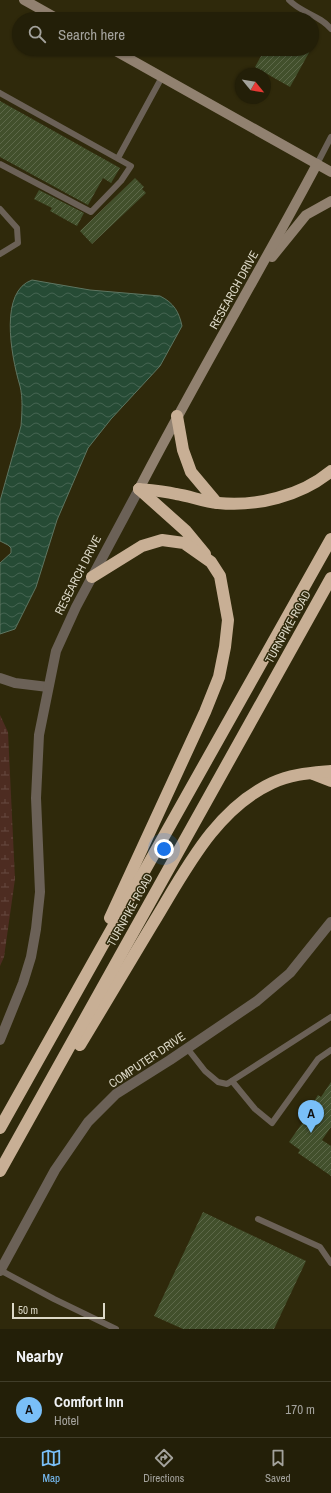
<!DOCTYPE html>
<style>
body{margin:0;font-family:"Archivo Narrow",sans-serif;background:#2b2712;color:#f1f3f6}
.compass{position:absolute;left:235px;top:68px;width:36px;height:36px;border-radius:50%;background:#231f08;box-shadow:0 1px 3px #0004;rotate:120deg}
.scale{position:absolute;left:12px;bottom:10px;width:93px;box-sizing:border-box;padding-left:4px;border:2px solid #dcd8c7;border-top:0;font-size:11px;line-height:14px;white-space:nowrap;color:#dcd8c7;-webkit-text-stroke:3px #2f290b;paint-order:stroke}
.you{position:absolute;left:164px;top:849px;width:14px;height:14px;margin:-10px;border:3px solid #fff;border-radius:50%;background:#1a73e8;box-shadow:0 0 0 6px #1a73e833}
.badge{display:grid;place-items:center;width:26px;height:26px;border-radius:50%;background:#79bff8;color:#111;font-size:13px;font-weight:700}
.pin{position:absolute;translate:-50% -33px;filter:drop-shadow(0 1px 2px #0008)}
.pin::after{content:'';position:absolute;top:21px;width:14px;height:12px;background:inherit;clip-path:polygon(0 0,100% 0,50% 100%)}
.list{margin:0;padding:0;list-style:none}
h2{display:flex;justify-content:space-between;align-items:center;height:52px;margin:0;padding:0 16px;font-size:17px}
h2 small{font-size:13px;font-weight:400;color:#a3a29c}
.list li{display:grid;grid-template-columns:26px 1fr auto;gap:12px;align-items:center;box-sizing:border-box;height:56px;padding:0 16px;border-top:1px solid #403d29}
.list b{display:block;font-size:15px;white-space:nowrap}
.list p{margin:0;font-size:13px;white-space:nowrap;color:#a3a29c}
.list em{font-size:13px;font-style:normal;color:#a3a29c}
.icon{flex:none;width:22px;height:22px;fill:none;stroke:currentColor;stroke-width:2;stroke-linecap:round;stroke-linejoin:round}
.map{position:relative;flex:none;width:331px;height:1329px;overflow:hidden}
.search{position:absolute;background:#231f08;box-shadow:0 1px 3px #0004;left:12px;right:12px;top:12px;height:44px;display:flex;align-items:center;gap:10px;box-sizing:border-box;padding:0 14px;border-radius:22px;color:#a3a29c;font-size:15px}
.sheet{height:108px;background:#231f08}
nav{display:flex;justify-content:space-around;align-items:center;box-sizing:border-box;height:56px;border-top:1px solid #403d29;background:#231f08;font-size:11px;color:#a3a29c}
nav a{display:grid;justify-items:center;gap:2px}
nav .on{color:#79bff8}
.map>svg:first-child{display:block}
.wetland{fill:url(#wetland-marsh)}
.water{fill:url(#water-waves);stroke:#5d7561}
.building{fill:url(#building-hatch)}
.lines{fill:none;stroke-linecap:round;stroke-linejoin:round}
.lane{stroke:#6b6157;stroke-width:6}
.street{stroke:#6b6157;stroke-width:10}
.secondary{stroke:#918170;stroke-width:10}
.highway{stroke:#c8af95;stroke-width:12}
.labels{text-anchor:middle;stroke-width:3;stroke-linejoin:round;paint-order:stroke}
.street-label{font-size:12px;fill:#dcd8c7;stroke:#2f290b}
</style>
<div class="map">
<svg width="331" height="1329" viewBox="0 0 331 1329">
<defs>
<pattern id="wetland-marsh" width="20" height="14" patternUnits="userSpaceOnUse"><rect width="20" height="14" fill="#4d2c21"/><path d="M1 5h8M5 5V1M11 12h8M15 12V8" fill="none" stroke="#664a40"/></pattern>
<pattern id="water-waves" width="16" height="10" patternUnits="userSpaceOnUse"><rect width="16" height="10" fill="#264b35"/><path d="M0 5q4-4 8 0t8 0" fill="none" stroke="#456451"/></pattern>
<pattern id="building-hatch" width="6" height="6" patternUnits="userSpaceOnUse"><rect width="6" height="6" fill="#42502c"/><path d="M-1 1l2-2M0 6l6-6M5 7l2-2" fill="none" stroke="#5d6849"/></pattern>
</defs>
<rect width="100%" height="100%" fill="#2f290b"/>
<polygon class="wetland" points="0,715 8,732 15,879 4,957 0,966"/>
<path class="water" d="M32,280L90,290L160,296C174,303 179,312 182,326L160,366L111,419L88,448L57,520L36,587L15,629L0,634V563L11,553V548L8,545L0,541V501L21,426C22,413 23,398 20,386C10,352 0,291 32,280Z"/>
<g class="building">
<polygon points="265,49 311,49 290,87 255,67"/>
<polygon points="0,101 120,168 111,183 103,178 88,205 0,157"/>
<polygon points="135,178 144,187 142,189 146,193 92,244 80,231"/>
<polygon points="39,190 84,213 77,226 50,211 52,208 34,199"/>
<polygon points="331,1082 331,1127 322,1140 331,1146 331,1176 298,1153 300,1150 289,1142 310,1112 308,1111 318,1095 321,1097"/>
<polygon points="203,1212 306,1261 274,1329 183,1329 154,1316"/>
</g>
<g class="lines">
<g class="lane">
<path d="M289,0C301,13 320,15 331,29"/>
<polyline points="0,93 131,166 121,181 91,212 0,164"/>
<polyline points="118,158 162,77"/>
<polyline points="317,164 331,137"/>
<polyline points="0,209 17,228 18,243 0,254"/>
<polyline points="187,1048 205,1071 218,1082 227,1084 331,1017"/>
<polyline points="232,1081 255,1109 272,1123 318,1059 331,1050"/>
<polyline points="258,1219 320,1247 331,1263"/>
<polyline points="0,1270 54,1299 116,1329"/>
</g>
<g class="street">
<polyline points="0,678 15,683 48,687"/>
<polyline points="0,1040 23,983 31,957 36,929 40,892 36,798 39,735 56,651 76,607 139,489"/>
<polyline points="0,1271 55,1170 88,1122 116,1094 170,1060 257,1001 290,973 331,922"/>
</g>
<g class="secondary">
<polyline points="24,0 58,19"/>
<polyline points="112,49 331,172"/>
<polyline points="272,257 306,215 331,201"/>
<path d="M139,489C196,379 259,273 317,164"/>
</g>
<g class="highway">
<polyline points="177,416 183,450 191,472 217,503"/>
<path d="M139,489C151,490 164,491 176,494C190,496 204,502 218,503C256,507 301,496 331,471"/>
<polyline points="139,489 186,531 205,554"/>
<polyline points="92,577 142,546 162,540 184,543 211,562 220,576 228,620 225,647 219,677 205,712 110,918"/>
<polyline points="313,774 331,781"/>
<path d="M80,1045C104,1005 128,965 152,925C184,873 214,810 272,783C291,774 310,773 331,771"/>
<polyline points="0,1128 331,539"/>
<polyline points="0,1171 331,578"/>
</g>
</g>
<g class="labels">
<g class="street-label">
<text transform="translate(234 290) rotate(-61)" y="4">RESEARCH DRIVE</text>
<text transform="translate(78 575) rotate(-63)" y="4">RESEARCH DRIVE</text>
<text transform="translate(288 627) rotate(-61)" y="4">TURNPIKE ROAD</text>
<text transform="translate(130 910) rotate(-61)" y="4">TURNPIKE ROAD</text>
<text transform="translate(147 1060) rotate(-34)" y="4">COMPUTER DRIVE</text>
</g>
</g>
</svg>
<svg class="compass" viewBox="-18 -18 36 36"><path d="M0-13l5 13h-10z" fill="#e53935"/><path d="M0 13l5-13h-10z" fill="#a3a29c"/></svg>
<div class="scale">50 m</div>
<div class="you"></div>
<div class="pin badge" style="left:311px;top:1133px">A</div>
<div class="search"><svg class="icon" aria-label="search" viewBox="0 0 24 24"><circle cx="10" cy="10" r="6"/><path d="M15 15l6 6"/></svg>Search here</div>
</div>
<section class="sheet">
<h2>Nearby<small></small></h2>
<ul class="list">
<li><span class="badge">A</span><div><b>Comfort Inn</b><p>Hotel</p></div><em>170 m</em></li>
</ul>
</section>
<nav>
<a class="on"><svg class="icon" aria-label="map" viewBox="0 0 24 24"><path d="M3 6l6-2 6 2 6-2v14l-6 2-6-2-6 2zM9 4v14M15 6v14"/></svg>Map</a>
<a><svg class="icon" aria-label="directions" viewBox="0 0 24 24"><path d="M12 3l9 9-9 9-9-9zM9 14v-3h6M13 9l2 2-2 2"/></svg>Directions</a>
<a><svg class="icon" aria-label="saved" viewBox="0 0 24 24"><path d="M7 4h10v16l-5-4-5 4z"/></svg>Saved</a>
</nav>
